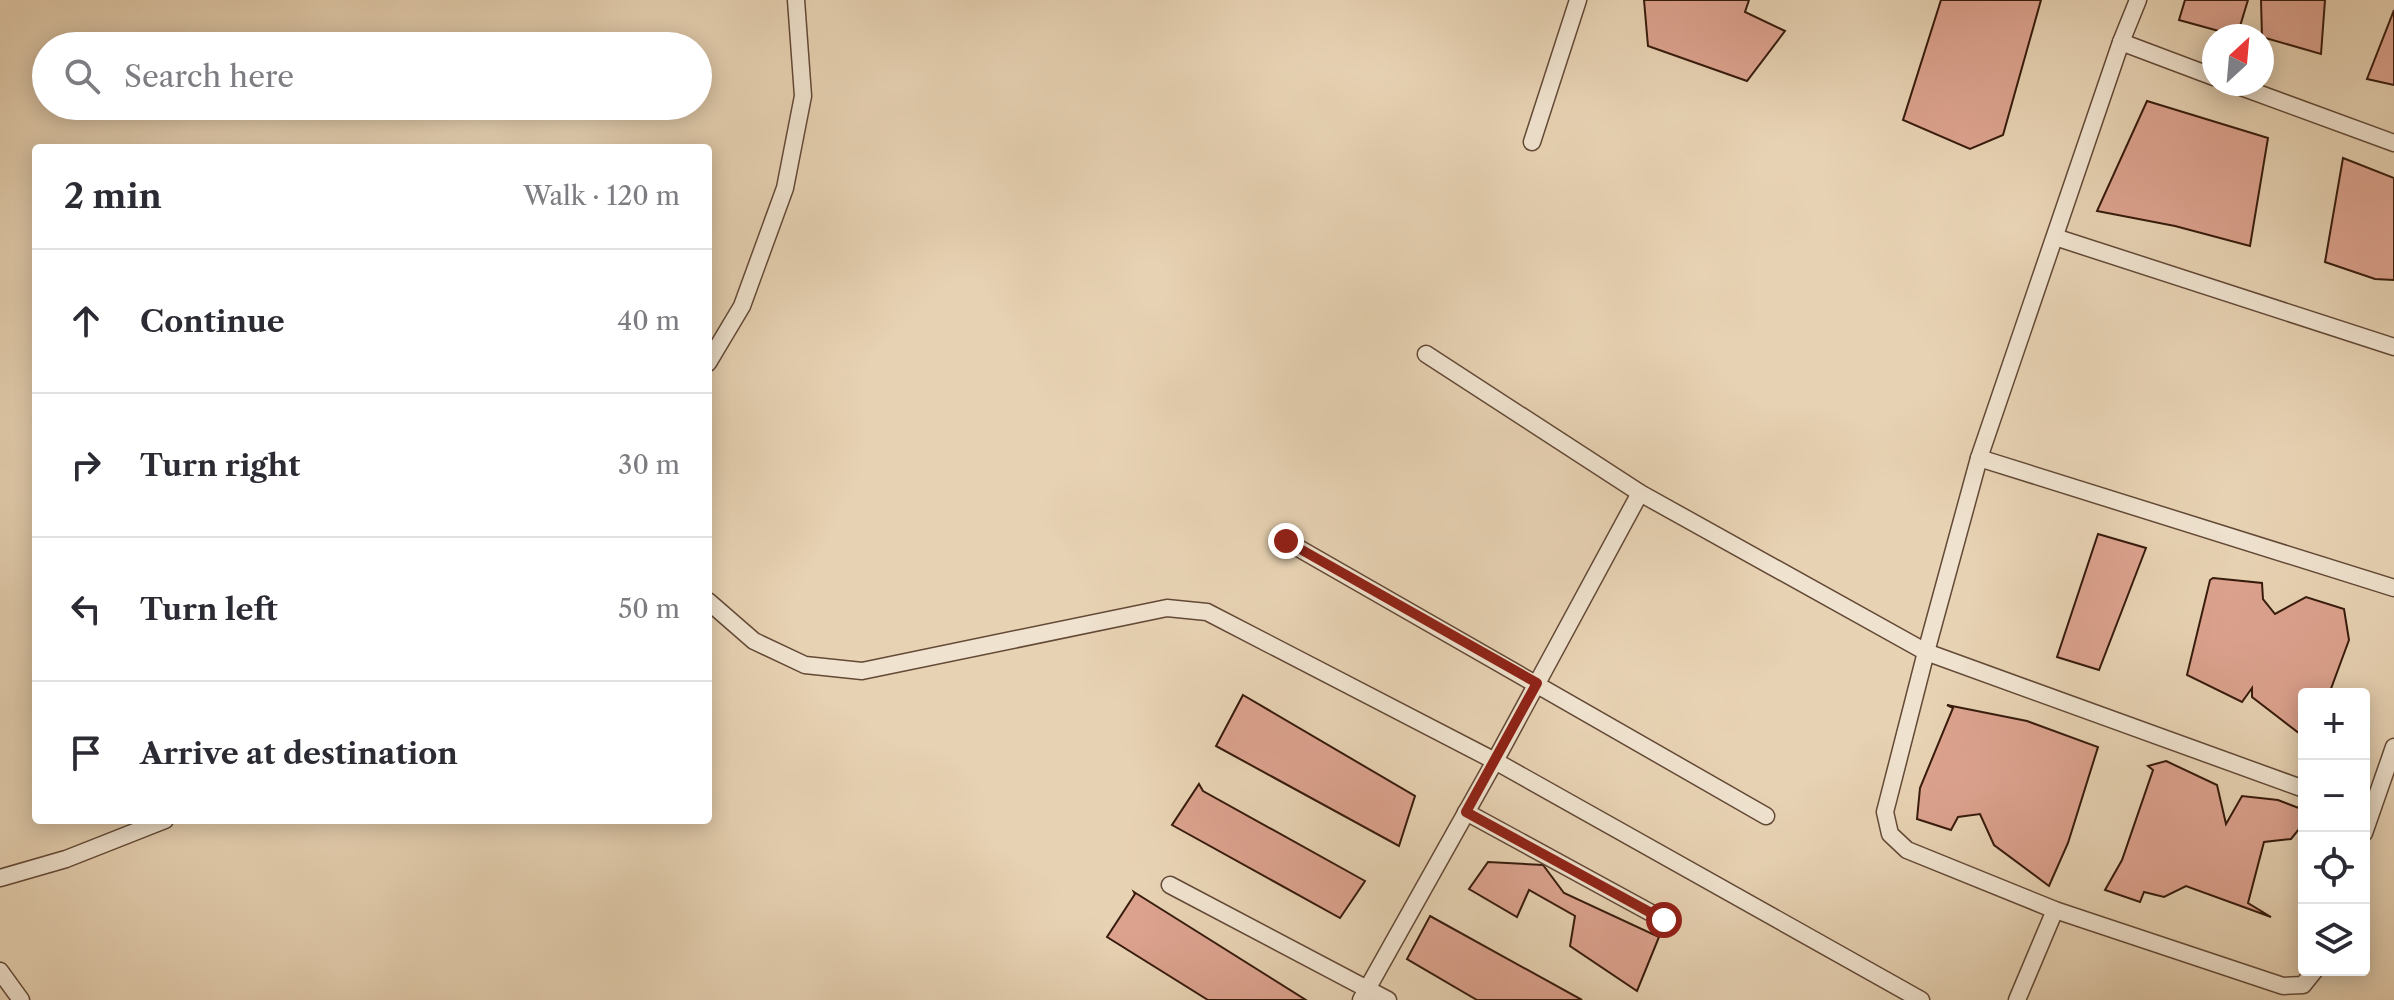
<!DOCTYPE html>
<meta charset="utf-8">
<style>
body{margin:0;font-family:"Libre Caslon Text",serif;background:#f7f7f7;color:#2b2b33}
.controls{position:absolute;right:24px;bottom:24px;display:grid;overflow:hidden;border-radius:8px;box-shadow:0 4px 20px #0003}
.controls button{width:72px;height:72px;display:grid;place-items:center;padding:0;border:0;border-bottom:2px solid #e1e1e2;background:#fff;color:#2b2b33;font:40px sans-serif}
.compass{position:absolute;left:2202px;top:24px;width:72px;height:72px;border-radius:50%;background:#fff;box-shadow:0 4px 20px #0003;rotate:26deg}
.stop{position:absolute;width:24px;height:24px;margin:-18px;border:6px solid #8f2418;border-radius:50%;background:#fff}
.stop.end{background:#8f2418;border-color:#fff;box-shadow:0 2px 8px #0008}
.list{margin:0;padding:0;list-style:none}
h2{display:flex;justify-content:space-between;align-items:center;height:104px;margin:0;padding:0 32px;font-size:34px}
h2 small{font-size:26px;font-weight:400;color:#7c7c81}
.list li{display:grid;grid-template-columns:52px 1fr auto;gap:24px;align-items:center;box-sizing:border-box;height:144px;padding:0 32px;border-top:2px solid #e1e1e2}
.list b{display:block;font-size:30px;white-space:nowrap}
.list em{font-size:26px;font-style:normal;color:#7c7c81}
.icon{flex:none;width:44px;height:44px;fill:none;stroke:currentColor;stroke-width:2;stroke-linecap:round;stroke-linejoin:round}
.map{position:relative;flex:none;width:2394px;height:1000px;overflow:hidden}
.search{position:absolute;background:#fff;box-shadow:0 4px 20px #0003;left:32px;top:32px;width:680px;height:88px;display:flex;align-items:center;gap:20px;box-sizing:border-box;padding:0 28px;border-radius:44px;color:#7c7c81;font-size:30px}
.panel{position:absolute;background:#fff;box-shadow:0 4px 20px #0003;left:32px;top:144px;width:680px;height:680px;border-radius:8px}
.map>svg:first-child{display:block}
.building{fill:#dca28e;stroke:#371b0c;stroke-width:2}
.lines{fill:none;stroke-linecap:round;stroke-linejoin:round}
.service-casing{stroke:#634936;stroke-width:19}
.service{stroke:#efe2ce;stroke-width:16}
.route{stroke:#8f2418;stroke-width:10}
</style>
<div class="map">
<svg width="2394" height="1000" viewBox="0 0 2394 1000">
<rect width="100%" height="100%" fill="#e7d2b3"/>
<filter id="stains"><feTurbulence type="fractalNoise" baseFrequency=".0025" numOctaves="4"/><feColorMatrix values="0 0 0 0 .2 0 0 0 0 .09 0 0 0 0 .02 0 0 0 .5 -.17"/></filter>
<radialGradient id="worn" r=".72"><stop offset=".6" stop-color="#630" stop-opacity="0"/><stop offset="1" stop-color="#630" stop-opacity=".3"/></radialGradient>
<g class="building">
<polygon points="1644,0 1749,0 1745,12 1785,31 1747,81 1648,46"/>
<polygon points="1941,0 2041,0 2003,135 1970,149 1903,120"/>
<polygon points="2185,0 2248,0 2237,36 2179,20"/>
<polygon points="2261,0 2325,0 2321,54 2262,37"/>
<polygon points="2394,10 2394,85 2367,79"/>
<polygon points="2147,101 2268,138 2250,246 2175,226 2097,211"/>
<polygon points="2343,158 2394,178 2394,280 2375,279 2325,262"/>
<polygon points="2098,534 2146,548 2099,670 2057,657"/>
<polygon points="2213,578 2262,583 2263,599 2275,614 2306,597 2344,609 2349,640 2329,694 2304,694 2304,737 2252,697 2252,688 2242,702 2187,675 2210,580"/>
<polygon points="1243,695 1415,796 1399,846 1216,746"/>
<polygon points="1947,705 2027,721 2098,747 2068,843 2049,886 1994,845 1980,814 1958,817 1951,830 1917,819 1920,788 1953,708"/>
<polygon points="2166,761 2217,785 2226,824 2242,796 2278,800 2304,810 2304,823 2291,839 2264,842 2248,903 2271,917 2186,886 2164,897 2144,892 2140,902 2105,890 2122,860 2153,770 2148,766"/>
<polygon points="1199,784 1203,791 1365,881 1340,918 1172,825"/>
<polygon points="1488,862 1543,865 1564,893 1659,937 1637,991 1570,946 1575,916 1529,890 1517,917 1469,889"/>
<polygon points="1134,892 1306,1000 1208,1000 1107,937 1135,894"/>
<polygon points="1430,916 1582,1000 1477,1000 1407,959"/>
</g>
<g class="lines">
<defs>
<g id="service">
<polyline points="2138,0 2121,42 1979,458 1926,652 1885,812 1890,834 1907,850 2055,910 2283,986 2303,985 2315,970"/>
<polyline points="2121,42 2214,77"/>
<polyline points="2233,84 2394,143"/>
<polyline points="1532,142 1578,0"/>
<polyline points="2055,237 2394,347"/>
<polyline points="1426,354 1640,493 1926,652 2304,789"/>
<polyline points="708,363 742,306 785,188 803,96 796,0"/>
<polyline points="1979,458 2394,588"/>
<polyline points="1286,541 1766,816"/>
<polyline points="708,601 754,641 805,665 862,671 1167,608 1207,612 1495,761 1921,1000"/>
<polyline points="1466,812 1664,920"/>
<polyline points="2364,833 2394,747"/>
<polyline points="0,878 66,859 165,820"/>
<polyline points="1170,885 1388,1000"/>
<polyline points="0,971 21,1000"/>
<polyline points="1361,1000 1495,761 1640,493"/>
<polyline points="2017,1000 2055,910"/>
</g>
</defs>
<use href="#service" class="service-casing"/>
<use href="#service" class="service"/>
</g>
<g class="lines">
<polyline class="route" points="1286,541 1537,683 1466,812 1664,920"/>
</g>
<rect width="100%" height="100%" filter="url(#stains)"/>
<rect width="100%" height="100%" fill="url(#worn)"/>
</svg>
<div class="controls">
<button>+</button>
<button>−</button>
<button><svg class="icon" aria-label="locate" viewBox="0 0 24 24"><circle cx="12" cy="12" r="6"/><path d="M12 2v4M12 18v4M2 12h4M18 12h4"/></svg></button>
<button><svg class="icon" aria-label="layers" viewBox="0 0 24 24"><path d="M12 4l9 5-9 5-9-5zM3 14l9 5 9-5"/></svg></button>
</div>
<svg class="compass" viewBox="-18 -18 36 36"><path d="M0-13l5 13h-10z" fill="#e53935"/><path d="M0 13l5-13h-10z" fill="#7c7c81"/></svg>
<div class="stop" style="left:1664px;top:920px"></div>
<div class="stop end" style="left:1286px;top:541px"></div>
<div class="search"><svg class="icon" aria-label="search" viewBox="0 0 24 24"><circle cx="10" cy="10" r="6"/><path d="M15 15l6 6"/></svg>Search here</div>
<section class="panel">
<h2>2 min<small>Walk · 120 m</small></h2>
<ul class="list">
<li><svg class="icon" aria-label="ahead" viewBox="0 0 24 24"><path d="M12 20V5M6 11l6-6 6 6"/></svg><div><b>Continue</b></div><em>40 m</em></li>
<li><svg class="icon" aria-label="right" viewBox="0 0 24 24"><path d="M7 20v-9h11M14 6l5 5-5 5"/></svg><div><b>Turn right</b></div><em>30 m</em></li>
<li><svg class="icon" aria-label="left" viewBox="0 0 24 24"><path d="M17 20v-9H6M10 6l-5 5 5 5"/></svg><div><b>Turn left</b></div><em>50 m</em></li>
<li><svg class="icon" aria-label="arrive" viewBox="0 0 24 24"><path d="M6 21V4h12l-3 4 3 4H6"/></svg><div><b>Arrive at destination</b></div></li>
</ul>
</section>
</div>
